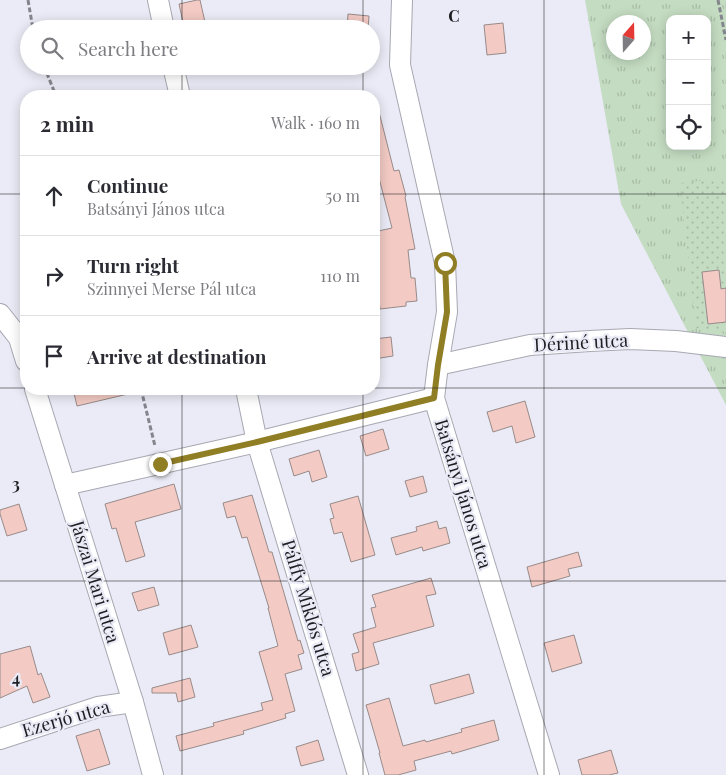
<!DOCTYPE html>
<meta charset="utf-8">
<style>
body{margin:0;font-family:"Playfair Display",serif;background:#f7f7f7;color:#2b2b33}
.controls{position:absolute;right:15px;top:15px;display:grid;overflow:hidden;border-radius:10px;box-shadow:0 2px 12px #0003}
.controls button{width:45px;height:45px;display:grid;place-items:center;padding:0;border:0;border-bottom:1px solid #e1e1e2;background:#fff;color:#2b2b33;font:25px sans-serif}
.compass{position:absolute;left:606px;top:15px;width:45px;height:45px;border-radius:50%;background:#fff;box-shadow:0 2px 12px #0003;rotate:20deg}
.stop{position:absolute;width:15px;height:15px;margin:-11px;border:4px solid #907e25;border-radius:50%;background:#fff}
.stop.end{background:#907e25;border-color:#fff;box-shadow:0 1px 5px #0008}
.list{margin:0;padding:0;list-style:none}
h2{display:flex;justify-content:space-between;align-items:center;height:65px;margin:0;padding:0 20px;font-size:21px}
h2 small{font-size:16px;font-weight:400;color:#7c7c81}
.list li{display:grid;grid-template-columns:32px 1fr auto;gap:15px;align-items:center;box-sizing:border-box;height:80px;padding:0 20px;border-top:1px solid #e1e1e2}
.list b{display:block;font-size:19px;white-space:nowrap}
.list p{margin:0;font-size:16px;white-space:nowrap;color:#7c7c81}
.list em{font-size:16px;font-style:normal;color:#7c7c81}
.icon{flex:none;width:28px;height:28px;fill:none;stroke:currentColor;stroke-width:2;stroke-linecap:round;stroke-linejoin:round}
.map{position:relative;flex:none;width:726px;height:775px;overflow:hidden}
.search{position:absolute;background:#fff;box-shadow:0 2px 12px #0003;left:20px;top:20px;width:360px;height:55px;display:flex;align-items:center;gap:12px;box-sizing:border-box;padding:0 18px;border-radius:28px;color:#7c7c81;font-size:19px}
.panel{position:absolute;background:#fff;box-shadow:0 2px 12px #0003;left:20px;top:90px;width:360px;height:305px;border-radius:20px}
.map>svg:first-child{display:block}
.grass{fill:url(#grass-tufts);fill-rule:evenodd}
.garden{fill:url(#garden-dots)}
.building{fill:#f3cac4;stroke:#988b8a}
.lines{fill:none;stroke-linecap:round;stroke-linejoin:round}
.minor-casing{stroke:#a7a8b2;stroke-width:22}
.path{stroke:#85868d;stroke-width:3;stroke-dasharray:5 2.5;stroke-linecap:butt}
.minor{stroke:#fff;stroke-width:20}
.route{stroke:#907e25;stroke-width:6}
.grid{fill:none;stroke:#1d1e22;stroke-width:1;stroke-opacity:0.55}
.labels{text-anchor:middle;stroke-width:4.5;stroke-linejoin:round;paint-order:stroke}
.street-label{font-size:18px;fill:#1d1e22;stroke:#eaebf6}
.grid-label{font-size:16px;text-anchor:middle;font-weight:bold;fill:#1d1e22;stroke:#eaebf6;stroke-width:4.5;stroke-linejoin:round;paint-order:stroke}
</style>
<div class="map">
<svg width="726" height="775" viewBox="0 0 726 775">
<defs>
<pattern id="grass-tufts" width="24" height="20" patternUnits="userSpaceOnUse" patternTransform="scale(1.25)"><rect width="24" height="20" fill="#c4dcc2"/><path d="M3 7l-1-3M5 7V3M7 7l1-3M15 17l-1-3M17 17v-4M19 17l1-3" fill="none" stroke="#a8bca6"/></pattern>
<pattern id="garden-dots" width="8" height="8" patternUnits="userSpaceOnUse" patternTransform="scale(1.25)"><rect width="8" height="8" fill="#c4dcc2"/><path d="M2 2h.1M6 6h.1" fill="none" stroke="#a8bca6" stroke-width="1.8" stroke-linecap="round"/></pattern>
</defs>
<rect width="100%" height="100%" fill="#eaebf6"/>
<path class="grass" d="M585,0H726V405L621,204ZM670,19H707V146H670ZM614,22H644V52H614Z"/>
<polygon class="garden" points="726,178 726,332 696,328 680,183"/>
<g class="building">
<polygon points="197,0 200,0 205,22 184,27 179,4"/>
<polygon points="348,14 369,16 368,29 347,29"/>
<polygon points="503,23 506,53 487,55 484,25"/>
<polygon points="379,112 394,171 399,170 406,196 405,197 415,249 408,250 411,278 415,278 417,301 406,302 406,306 380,309 374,255 374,232 392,228 374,159 374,113"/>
<polygon points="719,270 721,289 726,288 726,322 708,324 702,272"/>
<polygon points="391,337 393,356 374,359 374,339"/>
<polygon points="73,389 127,389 128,394 77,406"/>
<polygon points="525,401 535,437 516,443 512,426 493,432 487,412"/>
<polygon points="383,429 389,449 366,456 360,436"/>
<polygon points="319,450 327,477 312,482 309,471 294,476 289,459"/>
<polygon points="423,476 427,492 410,497 405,481"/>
<polygon points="174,484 181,509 135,522 145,556 126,562 116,528 112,529 105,504"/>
<polygon points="252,495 269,552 272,552 298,641 300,640 304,653 298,655 302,669 285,674 295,711 285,714 286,718 243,731 244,734 180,751 176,736 214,726 213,723 263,710 261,703 273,700 259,652 278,646 268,608 269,608 247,537 242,538 235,516 227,518 223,503"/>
<polygon points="358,496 375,555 351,562 342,532 334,534 330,519 334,518 330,504"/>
<polygon points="19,504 27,530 7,536 0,514 0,510"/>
<polygon points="437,521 439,529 446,527 450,543 423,551 422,547 396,555 391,538 417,531 416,527"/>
<polygon points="578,552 582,566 568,569 570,576 532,587 527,567"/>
<polygon points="431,578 436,594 426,596 434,626 373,643 379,664 356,671 352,654 359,652 353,634 376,627 371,608 376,607 372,595"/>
<polygon points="154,587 159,605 138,611 132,593"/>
<polygon points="191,625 198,647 169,655 163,633"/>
<polygon points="574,635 582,663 552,672 544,643"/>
<polygon points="30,646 38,675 41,673 50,697 33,703 27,686 0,698 0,654"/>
<polygon points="469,674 474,693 435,704 430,685"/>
<polygon points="190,678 195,697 178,702 176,693 152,693 152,688"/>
<polygon points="389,698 403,746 425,740 426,742 462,732 461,729 494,720 499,740 452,754 451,751 414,761 416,770 398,775 385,775 379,753 380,753 366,705"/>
<polygon points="99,729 110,764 87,771 76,736"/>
<polygon points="318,740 324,760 301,766 296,747"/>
<polygon points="611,750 618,773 609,775 582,775 578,760"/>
</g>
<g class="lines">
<defs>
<g id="minor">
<polyline points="158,0 164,29"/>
<polyline points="402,0 400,65 445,263 447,312 438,365 434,398 549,775"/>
<polyline points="173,66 180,96"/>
<polyline points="0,314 19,338 26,361"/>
<polyline points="438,365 530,345 590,341 630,339 676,341 726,347"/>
<polyline points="35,389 133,702 153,775"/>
<polyline points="246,389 257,442 358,775"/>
<polyline points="65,485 257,442 434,398"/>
<polyline points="0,739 98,707 133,702"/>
</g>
</defs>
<use href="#minor" class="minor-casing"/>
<g class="path">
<polyline points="28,0 33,29"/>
<polyline points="718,0 726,40"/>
<polyline points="44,66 56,96"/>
<polyline points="141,389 155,446"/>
</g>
<use href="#minor" class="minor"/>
</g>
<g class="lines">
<polyline class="route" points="160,464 257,442 434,398 438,365 447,312 445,263"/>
</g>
<path class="grid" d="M182,0V29M363,0V29M544,0V775M182,66V96M363,66V96M0,194H26M374,194H726M0,388H26M374,388H726M182,389V775M363,389V775M0,581H726"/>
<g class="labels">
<g class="street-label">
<text transform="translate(581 343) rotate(-3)" y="6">Dériné utca</text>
<text transform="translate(463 494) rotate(73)" y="6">Batsányi János utca</text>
<text transform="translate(95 582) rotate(73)" y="6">Jászai Mari utca</text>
<text transform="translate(308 608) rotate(73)" y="6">Pálffy Miklós utca</text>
<text transform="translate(66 719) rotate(-16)" y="6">Ezerjó utca</text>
</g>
</g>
<g class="grid-label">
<text x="454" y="22">C</text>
<text x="16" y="490">3</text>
<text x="16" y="684">4</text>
</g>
</svg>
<div class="controls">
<button>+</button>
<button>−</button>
<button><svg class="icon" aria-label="locate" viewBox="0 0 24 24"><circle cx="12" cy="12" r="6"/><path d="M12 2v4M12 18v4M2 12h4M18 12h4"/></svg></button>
</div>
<svg class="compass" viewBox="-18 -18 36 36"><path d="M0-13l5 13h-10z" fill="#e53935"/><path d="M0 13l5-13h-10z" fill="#7c7c81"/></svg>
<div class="stop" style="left:445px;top:263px"></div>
<div class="stop end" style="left:160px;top:464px"></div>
<div class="search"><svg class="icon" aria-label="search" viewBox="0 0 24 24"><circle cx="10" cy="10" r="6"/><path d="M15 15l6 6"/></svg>Search here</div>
<section class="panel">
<h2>2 min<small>Walk · 160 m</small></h2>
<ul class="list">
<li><svg class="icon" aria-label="ahead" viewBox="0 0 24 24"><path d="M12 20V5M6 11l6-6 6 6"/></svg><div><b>Continue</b><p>Batsányi János utca</p></div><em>50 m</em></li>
<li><svg class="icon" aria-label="right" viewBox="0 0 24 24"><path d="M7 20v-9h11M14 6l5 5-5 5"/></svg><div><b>Turn right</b><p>Szinnyei Merse Pál utca</p></div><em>110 m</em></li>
<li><svg class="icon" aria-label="arrive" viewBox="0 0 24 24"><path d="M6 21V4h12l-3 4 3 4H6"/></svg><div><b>Arrive at destination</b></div></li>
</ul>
</section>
</div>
